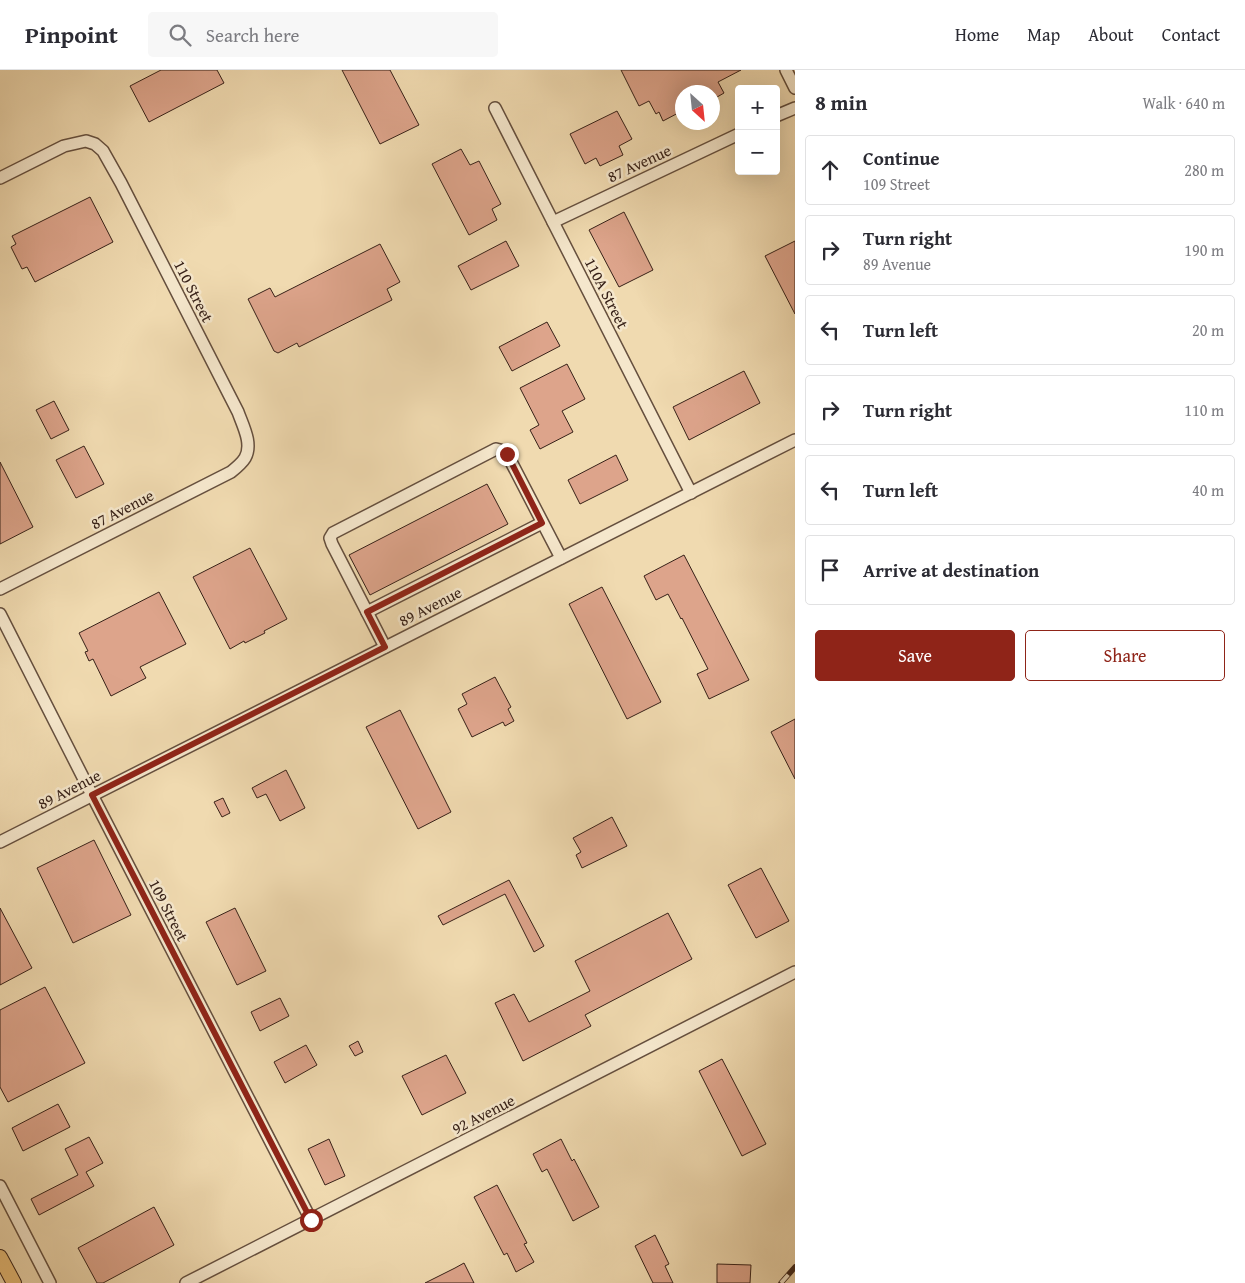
<!DOCTYPE html>
<meta charset="utf-8">
<style>
body{margin:0;font-family:"Gentium Book Plus",serif;background:#f7f7f7;color:#2b2b33}
.controls{position:absolute;right:15px;top:15px;display:grid;overflow:hidden;border-radius:5px;box-shadow:0 5px 20px #0002}
.controls button{width:45px;height:45px;display:grid;place-items:center;padding:0;border:0;border-bottom:1px solid #e1e1e2;background:#fff;color:#2b2b33;font:25px sans-serif}
.compass{position:absolute;left:675px;top:15px;width:45px;height:45px;border-radius:50%;background:#fff;box-shadow:0 5px 20px #0002;rotate:153deg}
.stop{position:absolute;width:15px;height:15px;margin:-11px;border:4px solid #8f2418;border-radius:50%;background:#fff}
.stop.end{background:#8f2418;border-color:#fff;box-shadow:0 1px 5px #0008}
.list{margin:0;padding:0;list-style:none}
h2{display:flex;justify-content:space-between;align-items:center;height:65px;margin:0;padding:0 20px;font-size:21px}
h2 small{font-size:16px;font-weight:400;color:#7c7c81}
.list li{display:grid;grid-template-columns:32px 1fr auto;gap:15px;align-items:center;box-sizing:border-box;height:70px;margin:0 10px 10px;padding:0 10px;border:1px solid #e1e1e2;border-radius:5px}
.list b{display:block;font-size:19px;white-space:nowrap}
.list p{margin:0;font-size:16px;white-space:nowrap;color:#7c7c81}
.list em{font-size:16px;font-style:normal;color:#7c7c81}
.actions{display:flex;gap:10px;padding:15px 20px}
.actions a{flex:1;padding:11px 0;border:1px solid #8f2418;border-radius:5px;text-align:center;font-size:18px;color:#8f2418}
.actions .main{background:#8f2418;color:#fff}
.icon{flex:none;width:28px;height:28px;fill:none;stroke:currentColor;stroke-width:2;stroke-linecap:round;stroke-linejoin:round}
.map{position:relative;flex:none;width:795px;height:1213px;overflow:hidden}
header{display:flex;align-items:center;gap:30px;box-sizing:border-box;height:70px;padding:0 25px;background:#fff;border-bottom:1px solid #e1e1e2}
header strong{font-size:24px}
nav{display:flex;gap:28px;margin-inline-start:auto;font-size:18px}
.search{width:350px;height:45px;background:#f7f7f7;display:flex;align-items:center;gap:12px;box-sizing:border-box;padding:0 18px;border-radius:5px;color:#7c7c81;font-size:19px}
main{display:flex}
aside{flex:1;background:#fff}
.map>svg:first-child{display:block}
.building{fill:#dda48b;stroke:#372118}
.lines{fill:none;stroke-linecap:round;stroke-linejoin:round}
.minor-casing{stroke:#654f3e;stroke-width:14}
.major-casing{stroke:#372118;stroke-width:16}
.minor{stroke:#f5e7cc;stroke-width:11}
.major{stroke:#e8bd78;stroke-width:14}
.rail-casing{stroke:#372118;stroke-width:5.5}
.rail{stroke:#f5e7cc;stroke-width:4;stroke-dasharray:11;stroke-linecap:butt}
.route{stroke:#8f2418;stroke-width:6}
.labels{text-anchor:middle;stroke-width:5;stroke-linejoin:round;paint-order:stroke}
.street-label{font-size:16px;fill:#372118;stroke:#f5e7cc}
</style>
<header>
<strong>Pinpoint</strong>
<div class="search"><svg class="icon" aria-label="search" viewBox="0 0 24 24"><circle cx="10" cy="10" r="6"/><path d="M15 15l6 6"/></svg>Search here</div>
<nav><a>Home</a><a>Map</a><a>About</a><a>Contact</a></nav>
</header>
<main>
<div class="map">
<svg width="795" height="1213" viewBox="0 0 795 1213">
<rect width="100%" height="100%" fill="#f0dab0"/>
<filter id="stains"><feTurbulence type="fractalNoise" baseFrequency=".004" numOctaves="4"/><feColorMatrix values="0 0 0 0 .2 0 0 0 0 .09 0 0 0 0 .02 0 0 0 .5 -.17"/></filter>
<radialGradient id="worn" r=".72"><stop offset=".6" stop-color="#630" stop-opacity="0"/><stop offset="1" stop-color="#630" stop-opacity=".3"/></radialGradient>
<g class="building">
<polygon points="161,0 217,0 224,13 149,52 130,16"/>
<polygon points="342,0 390,0 419,55 380,74"/>
<polygon points="621,0 741,0 718,12 724,23 712,30 712,22 682,22 682,41 663,51 659,42 656,44 649,31 639,36"/>
<polygon points="617,41 632,69 619,76 623,85 600,96 596,88 585,94 570,64"/>
<polygon points="461,79 470,95 479,91 501,134 492,139 497,150 469,165 432,94"/>
<polygon points="90,127 113,172 35,212 27,197 22,199 11,177 16,174 12,166"/>
<polygon points="624,142 653,200 619,217 589,160"/>
<polygon points="506,171 519,196 471,220 458,196"/>
<polygon points="795,171 795,244 765,186"/>
<polygon points="380,174 400,212 387,219 392,230 299,277 297,273 278,283 274,281 248,229 270,218 275,227"/>
<polygon points="547,252 560,276 512,301 499,277"/>
<polygon points="567,294 585,329 562,341 573,362 540,379 530,360 539,355 520,318"/>
<polygon points="744,301 760,333 689,370 673,337"/>
<polygon points="54,331 69,360 51,369 36,340"/>
<polygon points="84,376 104,414 76,428 56,390"/>
<polygon points="616,385 628,410 580,434 568,410"/>
<polygon points="0,392 33,457 0,474"/>
<polygon points="487,414 508,454 370,525 349,485"/>
<polygon points="250,478 287,549 264,561 265,563 245,573 244,571 230,579 193,507"/>
<polygon points="684,485 749,610 709,629 697,604 708,599 682,548 681,549 668,524 656,530 644,506"/>
<polygon points="602,517 661,632 627,649 569,534"/>
<polygon points="159,522 186,574 140,597 146,608 111,626 93,589 89,591 85,582 88,581 79,563"/>
<polygon points="495,607 511,637 508,639 514,651 505,656 503,652 472,667 458,639 467,634 462,624"/>
<polygon points="400,640 451,742 418,759 366,657"/>
<polygon points="795,649 795,709 771,662"/>
<polygon points="286,700 305,738 280,751 266,724 257,728 252,718"/>
<polygon points="223,728 230,743 222,747 214,732"/>
<polygon points="612,747 627,776 582,798 576,785 581,782 573,768"/>
<polygon points="94,770 131,845 73,873 37,798"/>
<polygon points="761,798 789,851 756,868 728,815"/>
<polygon points="509,810 544,876 534,882 505,824 443,855 438,846"/>
<polygon points="0,838 32,898 0,915"/>
<polygon points="235,838 266,901 237,915 206,852"/>
<polygon points="668,843 692,889 585,945 591,956 523,991 495,933 514,924 529,952 590,921 575,891"/>
<polygon points="45,917 85,993 8,1032 0,1017 0,940"/>
<polygon points="280,928 289,946 260,961 251,942"/>
<polygon points="358,971 363,982 355,986 349,976"/>
<polygon points="306,975 317,995 285,1013 274,992"/>
<polygon points="446,985 466,1023 422,1045 402,1006"/>
<polygon points="722,989 766,1074 742,1086 699,1001"/>
<polygon points="58,1034 70,1057 23,1081 12,1058"/>
<polygon points="89,1067 103,1093 86,1102 94,1116 39,1145 31,1129 78,1105 65,1079"/>
<polygon points="329,1069 345,1106 325,1115 308,1079"/>
<polygon points="561,1069 572,1091 574,1089 599,1137 573,1151 547,1099 542,1102 533,1084"/>
<polygon points="497,1115 527,1173 524,1174 534,1192 516,1202 507,1183 504,1185 474,1127"/>
<polygon points="154,1137 174,1175 103,1213 97,1213 78,1178"/>
<polygon points="655,1165 669,1194 665,1196 673,1213 653,1213 635,1176"/>
<polygon points="464,1193 474,1213 425,1213 455,1198"/>
<polygon points="717,1194 751,1195 750,1213 717,1213"/>
</g>
<g class="lines">
<defs>
<g id="minor">
<polyline points="786,0 795,18"/>
<polyline points="495,38 691,423"/>
<polyline points="776,46 795,38"/>
<path d="M0,108L64,76L86,71L95,74L103,81L121,113L238,342C243,356 253,374 245,388C242,393 236,398 231,402L0,519"/>
<polyline points="553,152 739,64"/>
<polyline points="367,542 542,453"/>
<polyline points="0,544 92,725 311,1150"/>
<polyline points="385,577 332,474 330,468 333,463 496,379 500,380 507,384 561,488"/>
<polyline points="0,772 795,370"/>
<polyline points="0,1116 50,1213"/>
<polyline points="186,1213 795,902"/>
</g>
<polyline id="major" points="0,1187 14,1213"/>
</defs>
<use href="#minor" class="minor-casing"/>
<use href="#major" class="major-casing"/>
<use href="#minor" class="minor"/>
<use href="#major" class="major"/>
<defs>
<polyline id="rail" points="781,1213 795,1197"/>
</defs>
<use href="#rail" class="rail-casing"/>
<use href="#rail" class="rail"/>
</g>
<g class="lines">
<polyline class="route" points="311,1150 92,725 385,577 367,542 542,453 507,384"/>
</g>
<g class="labels">
<g class="street-label">
<text transform="translate(639 93) rotate(-25)" y="6">87 Avenue</text>
<text transform="translate(194 221) rotate(63)" y="6">110 Street</text>
<text transform="translate(607 223) rotate(63)" y="6">110A Street</text>
<text transform="translate(122 439) rotate(-27)" y="6">87 Avenue</text>
<text transform="translate(430 536) rotate(-27)" y="6">89 Avenue</text>
<text transform="translate(69 719) rotate(-27)" y="6">89 Avenue</text>
<text transform="translate(169 840) rotate(63)" y="6">109 Street</text>
<text transform="translate(483 1044) rotate(-27)" y="6">92 Avenue</text>
</g>
</g>
<rect width="100%" height="100%" filter="url(#stains)"/>
<rect width="100%" height="100%" fill="url(#worn)"/>
</svg>
<div class="controls">
<button>+</button>
<button>−</button>
</div>
<svg class="compass" viewBox="-18 -18 36 36"><path d="M0-13l5 13h-10z" fill="#e53935"/><path d="M0 13l5-13h-10z" fill="#7c7c81"/></svg>
<div class="stop" style="left:311px;top:1150px"></div>
<div class="stop end" style="left:507px;top:384px"></div>
</div>
<aside>
<h2>8 min<small>Walk · 640 m</small></h2>
<ul class="list">
<li><svg class="icon" aria-label="ahead" viewBox="0 0 24 24"><path d="M12 20V5M6 11l6-6 6 6"/></svg><div><b>Continue</b><p>109 Street</p></div><em>280 m</em></li>
<li><svg class="icon" aria-label="right" viewBox="0 0 24 24"><path d="M7 20v-9h11M14 6l5 5-5 5"/></svg><div><b>Turn right</b><p>89 Avenue</p></div><em>190 m</em></li>
<li><svg class="icon" aria-label="left" viewBox="0 0 24 24"><path d="M17 20v-9H6M10 6l-5 5 5 5"/></svg><div><b>Turn left</b></div><em>20 m</em></li>
<li><svg class="icon" aria-label="right" viewBox="0 0 24 24"><path d="M7 20v-9h11M14 6l5 5-5 5"/></svg><div><b>Turn right</b></div><em>110 m</em></li>
<li><svg class="icon" aria-label="left" viewBox="0 0 24 24"><path d="M17 20v-9H6M10 6l-5 5 5 5"/></svg><div><b>Turn left</b></div><em>40 m</em></li>
<li><svg class="icon" aria-label="arrive" viewBox="0 0 24 24"><path d="M6 21V4h12l-3 4 3 4H6"/></svg><div><b>Arrive at destination</b></div></li>
</ul>
<div class="actions"><a class="main">Save</a><a>Share</a></div>
</aside>
</main>
